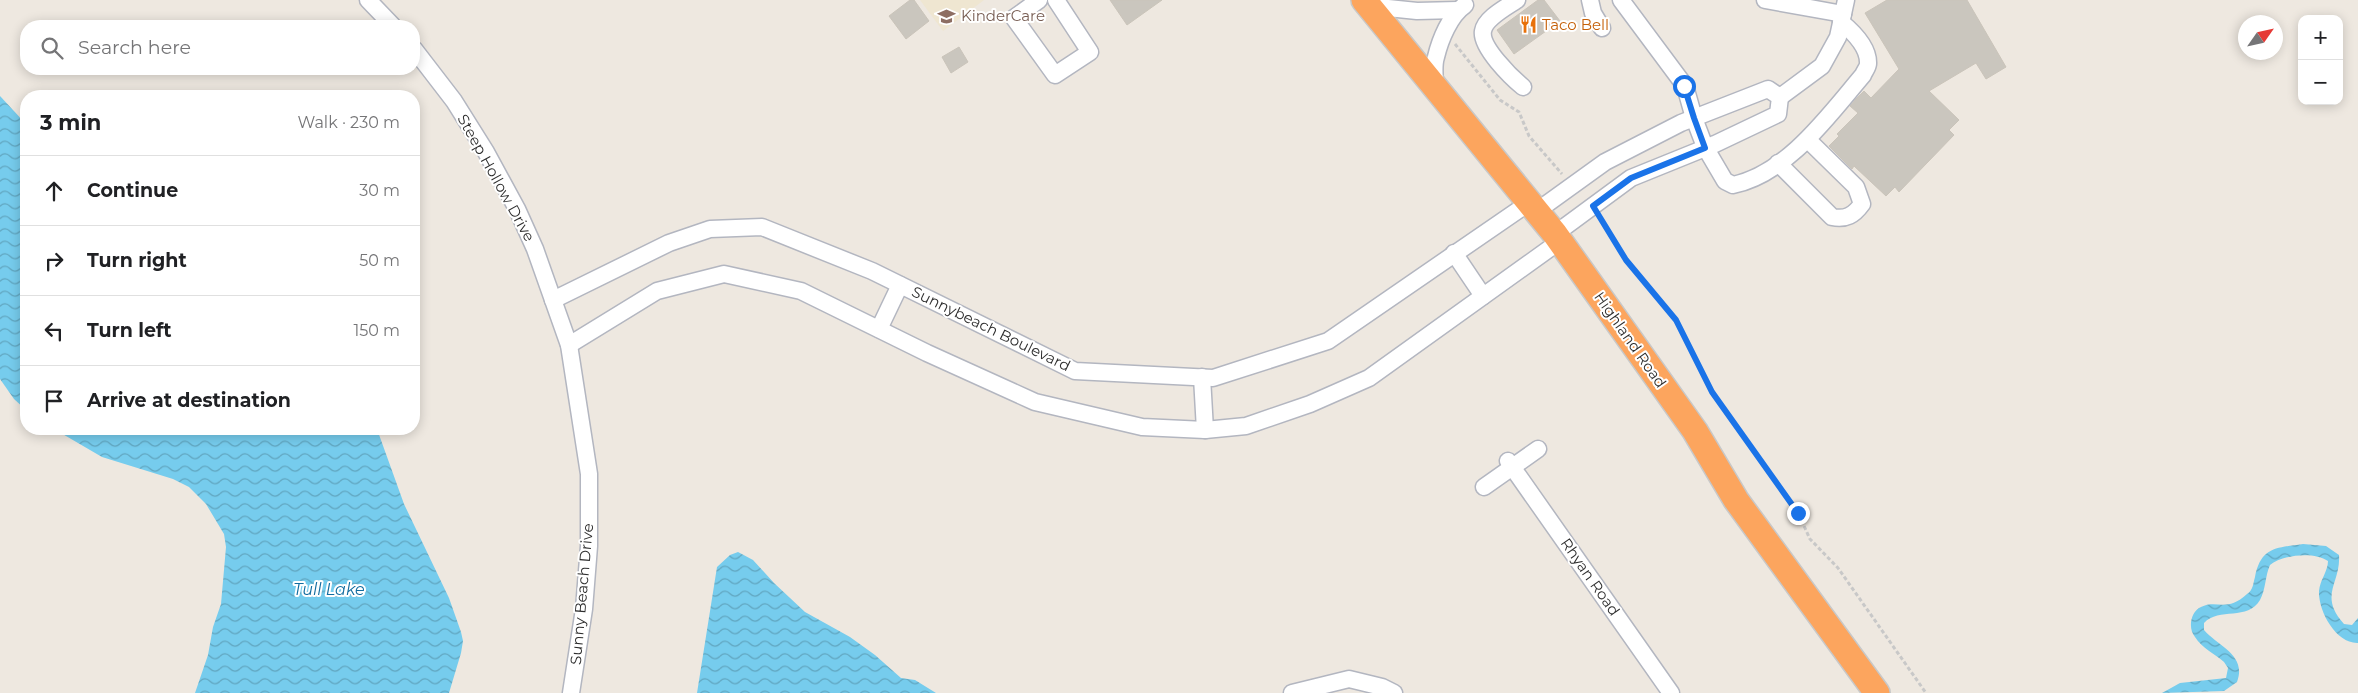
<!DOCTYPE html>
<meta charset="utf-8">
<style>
body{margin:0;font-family:Montserrat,sans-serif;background:#f2f2f2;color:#202124}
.controls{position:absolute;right:15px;top:15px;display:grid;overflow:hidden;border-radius:10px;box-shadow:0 2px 12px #0003}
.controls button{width:45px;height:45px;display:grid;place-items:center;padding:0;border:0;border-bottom:1px solid #e0e0e0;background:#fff;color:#202124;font:25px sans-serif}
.compass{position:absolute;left:2238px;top:15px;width:45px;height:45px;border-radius:50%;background:#fff;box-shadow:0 2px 12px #0003;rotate:56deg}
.stop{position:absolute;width:15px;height:15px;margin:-11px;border:4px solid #1a73e8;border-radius:50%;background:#fff}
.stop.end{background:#1a73e8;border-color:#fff;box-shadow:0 1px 5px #0008}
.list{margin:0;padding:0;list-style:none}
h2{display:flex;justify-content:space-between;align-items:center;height:65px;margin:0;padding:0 20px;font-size:21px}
h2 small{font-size:16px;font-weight:400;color:#757577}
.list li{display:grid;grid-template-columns:32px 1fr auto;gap:15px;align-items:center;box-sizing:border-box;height:70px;padding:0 20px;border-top:1px solid #e0e0e0}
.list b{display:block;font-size:19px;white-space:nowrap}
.list em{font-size:16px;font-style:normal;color:#757577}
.icon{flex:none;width:28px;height:28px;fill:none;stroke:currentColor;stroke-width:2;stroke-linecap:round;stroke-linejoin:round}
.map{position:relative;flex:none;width:2358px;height:693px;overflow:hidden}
.search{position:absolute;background:#fff;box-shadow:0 2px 12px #0003;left:20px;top:20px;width:400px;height:55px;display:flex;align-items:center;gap:12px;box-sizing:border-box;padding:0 18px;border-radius:20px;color:#757577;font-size:19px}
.panel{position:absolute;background:#fff;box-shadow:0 2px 12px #0003;left:20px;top:90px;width:400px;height:345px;border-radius:20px}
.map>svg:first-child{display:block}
.education{fill:#efe6d1}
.water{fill:url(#water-waves)}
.building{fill:#cac6be;stroke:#cac4ba}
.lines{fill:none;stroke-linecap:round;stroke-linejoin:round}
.minor-casing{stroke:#b3b6c0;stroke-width:19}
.highway-casing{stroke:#c8c8c8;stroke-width:28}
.path{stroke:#c8c8c8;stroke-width:3;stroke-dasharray:4 2.5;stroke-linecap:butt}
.minor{stroke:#fff;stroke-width:16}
.highway{stroke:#fca55e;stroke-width:25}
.route{stroke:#1a73e8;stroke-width:6}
.labels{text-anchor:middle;stroke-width:4;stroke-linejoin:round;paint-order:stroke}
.education-label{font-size:15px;fill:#785e54;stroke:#fff;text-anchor:start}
.food-label{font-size:15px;fill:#c56008;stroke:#fff;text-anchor:start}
.street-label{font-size:15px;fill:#2d2d2d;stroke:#fff}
.water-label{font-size:16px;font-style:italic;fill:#106b9f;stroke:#fff}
</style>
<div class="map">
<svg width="2358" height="693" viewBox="0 0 2358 693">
<defs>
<pattern id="water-waves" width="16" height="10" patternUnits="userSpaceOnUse" patternTransform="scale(1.25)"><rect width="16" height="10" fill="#76cced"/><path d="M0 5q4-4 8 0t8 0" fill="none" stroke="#61a6c0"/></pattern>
</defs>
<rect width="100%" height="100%" fill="#eee8e0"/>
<polygon class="education" points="920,0 984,0 943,31"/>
<g class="water">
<polygon points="0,96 26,124 26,410 14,399 0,379"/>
<polygon points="54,429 377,429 404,504 449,598 461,632 463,641 461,653 449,693 195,693 208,655 213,627 221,604 226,547 224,534 206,504 189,487 173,479 102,457"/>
<path d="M2303,544L2326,546L2339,555C2341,584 2318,595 2344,624L2352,625L2358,618V643C2336,644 2318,611 2319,591C2320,580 2328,571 2328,561C2314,551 2282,555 2270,565C2265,576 2266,589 2260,600C2248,621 2219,607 2204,623V630C2219,647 2247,655 2237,682L2224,691L2162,693L2180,683L2226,678L2228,668L2224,662C2215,654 2202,648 2195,637C2188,629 2190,612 2201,607C2216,599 2227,613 2247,594C2253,590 2253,584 2255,577C2261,547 2276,548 2303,544Z"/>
<polygon points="738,552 753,560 774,583 805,612 850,637 875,655 901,678 915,680 936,693 697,693 717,567 730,555"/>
</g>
<g class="building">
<polygon points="910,0 914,0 929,21 906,39 889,16"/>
<polygon points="1110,0 1162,0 1127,25"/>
<polygon points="1538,0 1544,0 1560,21 1514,54 1497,30"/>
<polygon points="1887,0 1967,0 2006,67 1986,79 1976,63 1929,91 1959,120 1949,130 1954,135 1899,192 1895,187 1886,196 1854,166 1852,169 1829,146 1839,136 1837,134 1858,113 1850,106 1856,99 1864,91 1871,98 1899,69 1865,13"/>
<polygon points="959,47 968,62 951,73 942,57"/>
</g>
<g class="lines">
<defs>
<g id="minor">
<polyline points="368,0 393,26"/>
<polyline points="1039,0 1014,18 1055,75 1090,52 1056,0"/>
<path d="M1517,0C1507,7 1485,18 1483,31C1480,47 1512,78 1523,87"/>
<polyline points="1590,0 1593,13 1602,28"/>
<path d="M1621,0L1685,86L1694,118L1705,147L1725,181L1733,185C1787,174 1829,115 1863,75C1864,72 1868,67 1868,64C1869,47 1852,31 1841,22"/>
<polyline points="1765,0 1843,14"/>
<polyline points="1369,6 1417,11 1458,10"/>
<polyline points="414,49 454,101 486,152 517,209 535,249 569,345 589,474 589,546 584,609 571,693"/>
<path d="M1435,86C1435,77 1433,66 1436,57C1440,40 1450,15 1465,5"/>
<polyline points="1780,97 1822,66 1838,37 1846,0"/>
<path d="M1778,163L1832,217C1846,220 1854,215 1862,204L1856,187L1808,140"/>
<polyline points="1537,211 1605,162 1681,123 1768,89 1780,97 1778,114 1715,144 1631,178 1555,234"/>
<polyline points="1454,253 1483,296"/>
<polyline points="553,300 669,243 710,229 762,227 872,271 1075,371 1213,378 1328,341 1530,202"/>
<polyline points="879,329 900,285"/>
<polyline points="569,345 657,291 724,274 801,291 927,353 1035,402 1142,427 1205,430 1246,426 1310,404 1369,378 1560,241"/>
<polyline points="1202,377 1205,430"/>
<polyline points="1508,461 1671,693"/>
<polyline points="1484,487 1538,449"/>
<polyline points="1292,693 1349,679 1382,687 1394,693"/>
</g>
<polyline id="highway" points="1364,0 1555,234 1695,431 1736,500 1877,693"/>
</defs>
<use href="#minor" class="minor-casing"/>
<use href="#highway" class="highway-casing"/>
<g class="path">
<polyline points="1455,44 1500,100 1519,112 1529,136 1562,174"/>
<polyline points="1601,218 1626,260 1676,320 1712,392 1798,513 1810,539 1838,568 1926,693"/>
</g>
<use href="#minor" class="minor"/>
<use href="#highway" class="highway"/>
</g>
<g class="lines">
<polyline class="route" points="1684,86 1694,118 1705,148 1631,178 1593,206 1626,260 1676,320 1712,392 1798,513"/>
</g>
<defs>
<symbol id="school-bare" viewBox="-9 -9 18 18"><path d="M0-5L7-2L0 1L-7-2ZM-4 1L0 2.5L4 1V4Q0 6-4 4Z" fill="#8d6e63" stroke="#fff" stroke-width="2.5" paint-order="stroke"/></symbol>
<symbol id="restaurant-bare" viewBox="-9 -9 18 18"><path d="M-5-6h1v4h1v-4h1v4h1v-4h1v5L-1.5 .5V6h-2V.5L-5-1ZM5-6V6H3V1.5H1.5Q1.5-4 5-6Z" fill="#e8710a" stroke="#fff" stroke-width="2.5" paint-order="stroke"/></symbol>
</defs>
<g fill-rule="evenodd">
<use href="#school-bare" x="934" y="4" width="25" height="25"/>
<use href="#restaurant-bare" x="1516" y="12" width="25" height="25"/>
</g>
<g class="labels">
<g class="education-label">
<text x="961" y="21">KinderCare</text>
</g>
<g class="food-label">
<text x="1542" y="30">Taco Bell</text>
</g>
<g class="street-label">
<text transform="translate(496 178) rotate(61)" y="5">Steep Hollow Drive</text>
<text transform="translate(991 329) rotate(26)" y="5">Sunnybeach Boulevard</text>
<text transform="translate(1630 340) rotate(55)" y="5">Highland Road</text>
<text transform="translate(1590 577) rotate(55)" y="5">Rhyan Road</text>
<text transform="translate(582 594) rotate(-85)" y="5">Sunny Beach Drive</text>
</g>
<g class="water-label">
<text x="329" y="595">Tull Lake</text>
</g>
</g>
</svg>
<div class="controls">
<button>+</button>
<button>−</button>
</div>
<svg class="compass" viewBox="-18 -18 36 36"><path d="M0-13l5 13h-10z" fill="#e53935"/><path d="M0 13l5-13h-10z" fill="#757577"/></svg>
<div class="stop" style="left:1684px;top:86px"></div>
<div class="stop end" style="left:1798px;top:513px"></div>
<div class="search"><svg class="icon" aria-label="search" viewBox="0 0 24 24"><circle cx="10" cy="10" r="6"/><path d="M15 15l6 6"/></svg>Search here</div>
<section class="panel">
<h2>3 min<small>Walk · 230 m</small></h2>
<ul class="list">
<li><svg class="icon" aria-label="ahead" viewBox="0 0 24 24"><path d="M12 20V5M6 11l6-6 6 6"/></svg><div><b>Continue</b></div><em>30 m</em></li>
<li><svg class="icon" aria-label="right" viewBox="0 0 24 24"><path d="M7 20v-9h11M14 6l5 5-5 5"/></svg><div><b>Turn right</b></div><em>50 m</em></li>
<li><svg class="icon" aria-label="left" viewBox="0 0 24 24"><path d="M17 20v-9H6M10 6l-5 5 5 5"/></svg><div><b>Turn left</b></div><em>150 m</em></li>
<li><svg class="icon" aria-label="arrive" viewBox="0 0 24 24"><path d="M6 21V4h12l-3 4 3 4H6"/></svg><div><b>Arrive at destination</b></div></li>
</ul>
</section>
</div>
